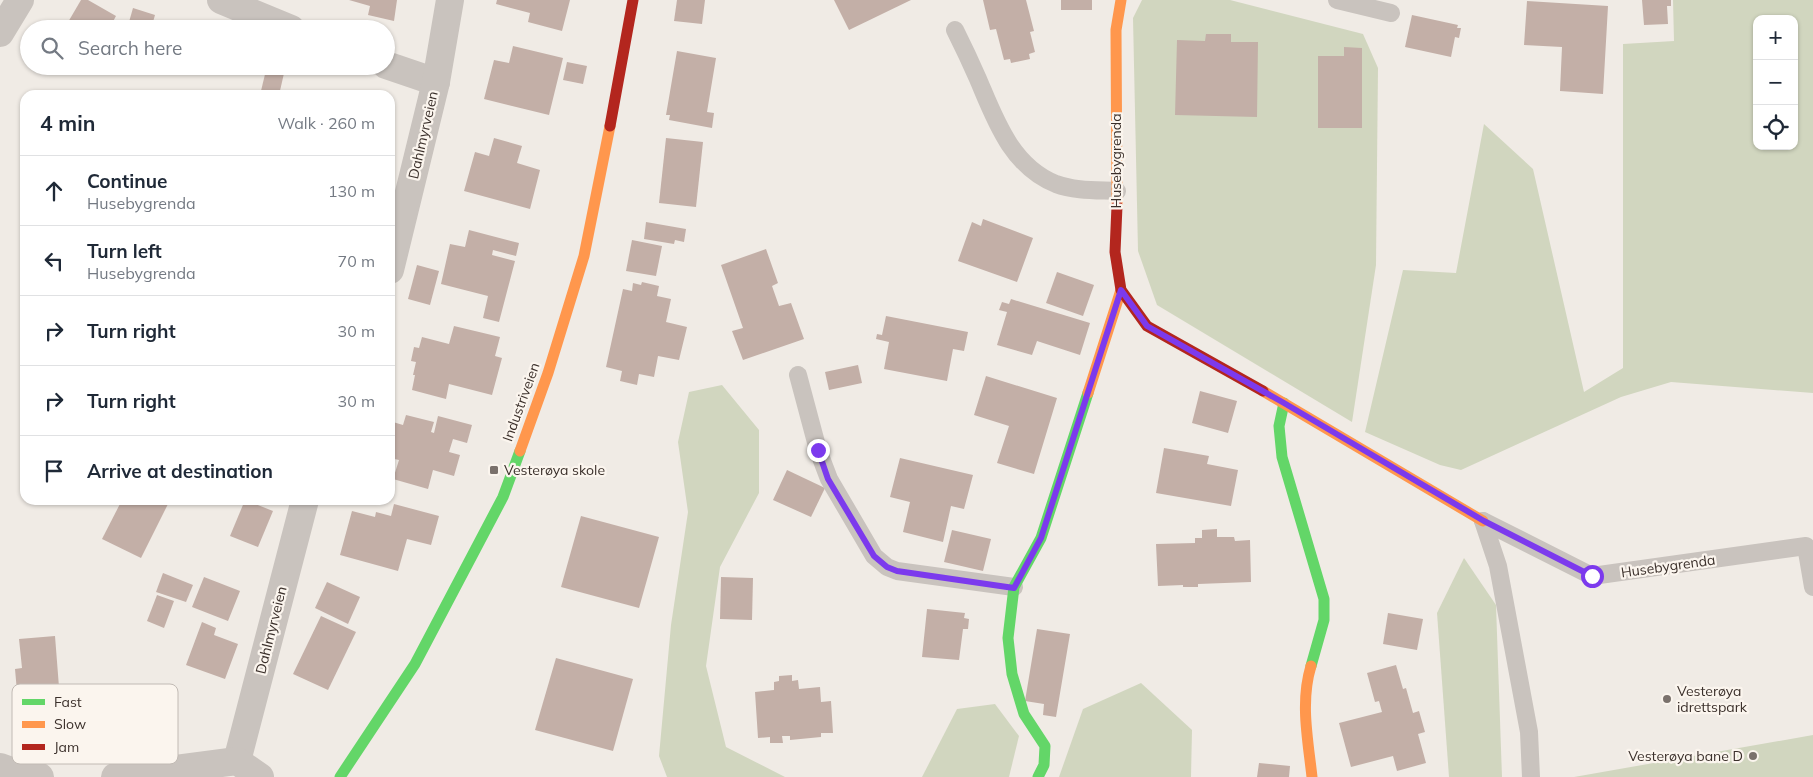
<!DOCTYPE html>
<meta charset="utf-8">
<style>
body{margin:0;font-family:Mulish,sans-serif;background:#f2f2f3;color:#1f2937}
.controls{position:absolute;right:15px;top:15px;display:grid;overflow:hidden;border-radius:10px;box-shadow:0 1px 4px #0004}
.controls button{width:45px;height:45px;display:grid;place-items:center;padding:0;border:0;border-bottom:1px solid #e0e1e3;background:#fff;color:#1f2937;font:25px sans-serif}
.stop{position:absolute;width:15px;height:15px;margin:-11px;border:4px solid #7c3aed;border-radius:50%;background:#fff}
.stop.end{background:#7c3aed;border-color:#fff;box-shadow:0 1px 5px #0008}
.list{margin:0;padding:0;list-style:none}
h2{display:flex;justify-content:space-between;align-items:center;height:65px;margin:0;padding:0 20px;font-size:21px}
h2 small{font-size:16px;font-weight:400;color:#747a83}
.list li{display:grid;grid-template-columns:32px 1fr auto;gap:15px;align-items:center;box-sizing:border-box;height:70px;padding:0 20px;border-top:1px solid #e0e1e3}
.list b{display:block;font-size:19px;white-space:nowrap}
.list p{margin:0;font-size:16px;white-space:nowrap;color:#747a83}
.list em{font-size:16px;font-style:normal;color:#747a83}
.icon{flex:none;width:28px;height:28px;fill:none;stroke:currentColor;stroke-width:2;stroke-linecap:round;stroke-linejoin:round}
.map{position:relative;flex:none;width:1813px;height:777px;overflow:hidden}
.search{position:absolute;background:#fff;box-shadow:0 1px 4px #0004;left:20px;top:20px;width:375px;height:55px;display:flex;align-items:center;gap:12px;box-sizing:border-box;padding:0 18px;border-radius:28px;color:#747a83;font-size:19px}
.panel{position:absolute;background:#fff;box-shadow:0 1px 4px #0004;left:20px;top:90px;width:375px;height:415px;border-radius:15px}
.map>svg:first-child{display:block}
.green{fill:#d1d6bf;fill-rule:evenodd}
.building{fill:#c3afa7}
.lines{fill:none;stroke-linecap:round;stroke-linejoin:round}
.lane{stroke:#c9c3be;stroke-width:18}
.street{stroke:#c9c3be;stroke-width:28}
.fast{stroke:#63d668;stroke-width:11}
.slow{stroke:#ff974d;stroke-width:11}
.jam{stroke:#b3261e;stroke-width:11}
.route{stroke:#7c3aed;stroke-width:6}
.poi-dot{fill:#7a716c;stroke:#fbf5ee;stroke-width:2}
.labels{text-anchor:middle;stroke-width:4.5;stroke-linejoin:round;paint-order:stroke}
.street-label{font-size:14px;fill:#3b302b;stroke:#fbf5ee}
.poi-label{font-size:14px;fill:#3b302b;stroke:#fbf5ee;text-anchor:start}
.key{fill:#fbf5ee;stroke:#c1bab4;stroke-width:1}
.key-label{font-size:14px;fill:#3b302b}
</style>
<div class="map">
<svg width="1813" height="777" viewBox="0 0 1813 777">
<rect width="100%" height="100%" fill="#f0ebe5"/>
<g class="green">
<polygon points="1142,0 1230,0 1363,34 1378,68 1376,265 1352,422 1157,305 1138,251 1133,18"/>
<path d="M1673,0H1813V393L1671,382L1621,397L1461,470L1440,465L1365,432L1403,270L1456,273L1484,124L1533,169L1584,392L1623,368V44L1674,41ZM1757,19H1794V146H1757Z"/>
<polygon points="722,385 759,430 759,493 720,567 706,666 726,747 785,777 667,777 659,756 671,625 688,512 678,442 689,392"/>
<polygon points="1464,558 1496,605 1502,777 1449,777 1437,613"/>
<polygon points="1141,683 1192,730 1191,777 1059,777 1083,709"/>
<polygon points="995,704 1019,736 1009,777 922,777 957,709"/>
<polygon points="1813,735 1813,777 1574,777"/>
</g>
<g class="building">
<polygon points="81,0 88,0 116,16 109,29 64,29"/>
<polygon points="349,0 397,0 394,21 368,15 370,6"/>
<polygon points="497,0 570,0 562,31 528,22 530,13 496,4"/>
<polygon points="677,0 705,0 702,24 674,21"/>
<polygon points="834,0 911,0 849,30"/>
<polygon points="983,0 1026,0 1034,31 1030,32 1035,52 1029,54 1030,59 1011,63 1010,59 1004,60 996,29 990,30"/>
<rect x="1061" y="0" width="31" height="10"/>
<polygon points="1642,0 1671,0 1671,6 1667,6 1668,24 1644,25"/>
<polygon points="1527,1 1608,6 1603,94 1560,91 1562,47 1524,45"/>
<polygon points="133,8 155,15 151,29 127,29"/>
<polygon points="1412,15 1458,25 1457,28 1461,28 1459,38 1455,37 1451,57 1405,47"/>
<polygon points="1206,34 1231,34 1231,42 1258,42 1257,117 1175,115 1177,40 1205,41"/>
<polygon points="513,46 563,58 549,115 484,99 494,60 509,63"/>
<polygon points="1344,47 1362,48 1362,128 1318,128 1318,56 1344,56"/>
<polygon points="677,51 716,58 707,112 714,113 712,128 669,120 670,115 666,115"/>
<polygon points="567,62 587,66 583,84 563,80"/>
<polygon points="74,66 87,66 84,72"/>
<polygon points="267,66 285,69 279,95 260,95"/>
<polygon points="494,138 522,146 517,163 540,170 530,209 464,191 475,152 489,156"/>
<polygon points="666,138 703,142 696,207 659,203"/>
<polygon points="983,219 1033,238 1017,282 958,261 972,222 981,226"/>
<polygon points="646,222 686,229 684,242 675,240 674,244 644,239"/>
<polygon points="469,230 519,243 516,256 493,250 492,255 515,261 499,322 483,318 488,296 441,284 450,244 465,247"/>
<polygon points="632,240 662,246 656,276 626,271"/>
<polygon points="766,249 778,283 772,286 779,306 791,303 804,339 743,360 732,331 743,328 721,265"/>
<polygon points="417,265 439,271 430,305 408,299"/>
<polygon points="1057,272 1094,285 1083,316 1046,303"/>
<polygon points="642,282 659,286 657,296 671,299 666,322 687,327 679,360 658,356 654,377 639,374 637,385 620,381 622,371 606,367 623,289 632,291 633,283 641,285"/>
<polygon points="1011,299 1090,323 1080,355 1037,341 1032,355 997,345 1007,312 999,310 1002,302 1009,304"/>
<polygon points="886,316 968,332 964,351 953,349 947,381 884,369 889,342 876,339 877,334 882,335"/>
<polygon points="454,326 500,337 495,356 502,358 492,395 449,384 446,399 412,390 415,375 413,375 416,362 411,361 414,347 419,348 422,337 449,344"/>
<polygon points="858,365 862,383 829,390 825,372"/>
<polygon points="986,376 1057,398 1034,474 997,463 1009,426 974,415"/>
<polygon points="1200,391 1237,401 1228,433 1192,423"/>
<polygon points="406,415 434,422 431,432 434,433 438,416 472,425 467,443 453,439 449,452 460,455 454,476 433,470 428,489 393,479 399,460 390,458 390,434 393,422 403,425"/>
<polygon points="1164,448 1209,456 1207,464 1238,470 1231,506 1156,493"/>
<polygon points="900,458 973,475 964,509 951,506 943,542 903,532 910,502 890,497"/>
<polygon points="787,470 825,488 811,517 773,500"/>
<polygon points="122,500 170,500 141,558 102,539"/>
<polygon points="245,500 273,511 258,547 230,536"/>
<polygon points="394,504 439,516 431,545 407,539 398,571 340,555 352,511 375,517 376,512 391,516"/>
<polygon points="581,516 659,537 639,608 561,587"/>
<polygon points="1217,529 1217,537 1234,537 1235,541 1250,540 1251,582 1198,584 1198,587 1183,587 1183,585 1158,586 1156,544 1195,543 1195,538 1202,538 1202,530"/>
<polygon points="952,530 991,539 983,571 944,562"/>
<polygon points="163,573 193,585 186,602 156,592"/>
<polygon points="204,577 240,591 228,621 192,607"/>
<polygon points="721,577 753,578 752,620 720,619"/>
<polygon points="327,582 360,597 348,624 315,608"/>
<polygon points="157,595 174,601 164,628 147,621"/>
<polygon points="927,609 965,613 964,618 969,619 968,629 963,629 959,660 922,657"/>
<polygon points="1388,613 1423,619 1417,650 1383,644"/>
<polygon points="321,616 356,632 328,690 293,674"/>
<polygon points="202,622 216,628 214,635 238,644 225,679 186,665"/>
<polygon points="1037,629 1070,634 1056,717 1043,715 1044,704 1025,701"/>
<polygon points="55,636 60,700 22,706 21,703 18,703 15,669 22,668 19,639"/>
<polygon points="556,658 633,679 613,751 535,730"/>
<polygon points="1396,665 1403,689 1406,688 1413,713 1419,711 1425,732 1418,734 1426,763 1397,771 1393,756 1351,767 1339,723 1382,712 1379,701 1375,702 1367,673"/>
<polygon points="792,675 792,681 798,680 799,689 820,687 821,702 831,701 833,733 821,733 821,737 790,740 790,736 782,736 783,743 770,743 770,737 758,738 755,692 774,690 774,682 779,681 779,676"/>
<polygon points="1259,763 1290,766 1289,777 1257,777"/>
</g>
<g class="lines">
<g class="lane">
<polyline points="1337,0 1391,13"/>
<path d="M955,30C963,46 971,63 978,79C995,119 1011,166 1056,184C1075,191 1097,190 1117,191"/>
<polyline points="798,375 818,450 829,479 874,556 887,567 897,571 1014,587"/>
<polyline points="1483,521 1592,576 1806,546 1813,587"/>
<polyline points="1483,521 1498,566 1529,732 1531,777"/>
</g>
<g class="street">
<polyline points="221,0 291,29"/>
<polyline points="0,33 20,0"/>
<polyline points="386,65 436,82"/>
<polyline points="390,270 436,82 450,0"/>
<polyline points="237,761 305,500"/>
<polyline points="0,767 22,775 40,777"/>
<polyline points="115,777 237,761 260,777"/>
</g>
<g class="fast">
<polyline points="1284,403 1279,426 1282,457 1324,599 1324,620 1311,666"/>
<polyline points="340,777 415,664 503,497 520,451"/>
<polyline points="1038,777 1044,765 1045,746 1024,714 1012,674 1008,638 1014,587 1041,538 1088,393"/>
</g>
<g class="slow">
<polyline points="1117,206 1116,30 1121,0"/>
<polyline points="1263,391 1483,521"/>
<polyline points="1088,393 1121,290"/>
<polyline points="520,451 548,373 584,256 610,126"/>
<path d="M1311,666C1300,702 1308,740 1312,777"/>
</g>
<g class="jam">
<polyline points="610,126 633,0"/>
<polyline points="1117,206 1115,252 1121,290 1147,326 1263,391"/>
</g>
</g>
<g class="lines">
<polyline class="route" points="818,450 828,479 874,556 887,567 897,571 1014,588 1041,538 1121,290 1147,326 1284,403 1484,521 1592,576"/>
</g>
<g class="poi-dot">
<rect x="489" y="465" width="10" height="10" rx="2.5"/>
<circle cx="1667" cy="699" r="5"/>
<circle cx="1753" cy="756" r="5"/>
</g>
<g class="labels">
<g class="street-label">
<text transform="translate(423 135) rotate(-77)" y="5">Dahlmyrveien</text>
<text transform="translate(1116 161) rotate(-90)" y="5">Husebygrenda</text>
<text transform="translate(521 402) rotate(-70)" y="5">Industriveien</text>
<text transform="translate(1668 566) rotate(-8)" y="5">Husebygrenda</text>
<text transform="translate(271 630) rotate(-76)" y="5">Dahlmyrveien</text>
</g>
<g class="poi-label">
<text x="504" y="475">Vesterøya skole</text>
<text x="1677" y="696">Vesterøya<tspan x="1677" dy="16">idrettspark</tspan></text>
<text x="1743" y="761" text-anchor="end">Vesterøya bane D</text>
</g>
</g>
<rect x="12" y="684" width="166" height="80" rx="8" class="key"/>
<rect x="22" y="699" width="23" height="6" fill="#63d668"/>
<rect x="22" y="721" width="23" height="7" fill="#ff974d"/>
<rect x="22" y="744" width="23" height="6" fill="#b3261e"/>
<g class="key-label">
<text x="54" y="707">Fast</text>
<text x="54" y="729">Slow</text>
<text x="54" y="752">Jam</text>
</g>
</svg>
<div class="controls">
<button>+</button>
<button>−</button>
<button><svg class="icon" aria-label="locate" viewBox="0 0 24 24"><circle cx="12" cy="12" r="6"/><path d="M12 2v4M12 18v4M2 12h4M18 12h4"/></svg></button>
</div>
<div class="stop" style="left:1592px;top:576px"></div>
<div class="stop end" style="left:818px;top:450px"></div>
<div class="search"><svg class="icon" aria-label="search" viewBox="0 0 24 24"><circle cx="10" cy="10" r="6"/><path d="M15 15l6 6"/></svg>Search here</div>
<section class="panel">
<h2>4 min<small>Walk · 260 m</small></h2>
<ul class="list">
<li><svg class="icon" aria-label="ahead" viewBox="0 0 24 24"><path d="M12 20V5M6 11l6-6 6 6"/></svg><div><b>Continue</b><p>Husebygrenda</p></div><em>130 m</em></li>
<li><svg class="icon" aria-label="left" viewBox="0 0 24 24"><path d="M17 20v-9H6M10 6l-5 5 5 5"/></svg><div><b>Turn left</b><p>Husebygrenda</p></div><em>70 m</em></li>
<li><svg class="icon" aria-label="right" viewBox="0 0 24 24"><path d="M7 20v-9h11M14 6l5 5-5 5"/></svg><div><b>Turn right</b></div><em>30 m</em></li>
<li><svg class="icon" aria-label="right" viewBox="0 0 24 24"><path d="M7 20v-9h11M14 6l5 5-5 5"/></svg><div><b>Turn right</b></div><em>30 m</em></li>
<li><svg class="icon" aria-label="arrive" viewBox="0 0 24 24"><path d="M6 21V4h12l-3 4 3 4H6"/></svg><div><b>Arrive at destination</b></div></li>
</ul>
</section>
</div>
